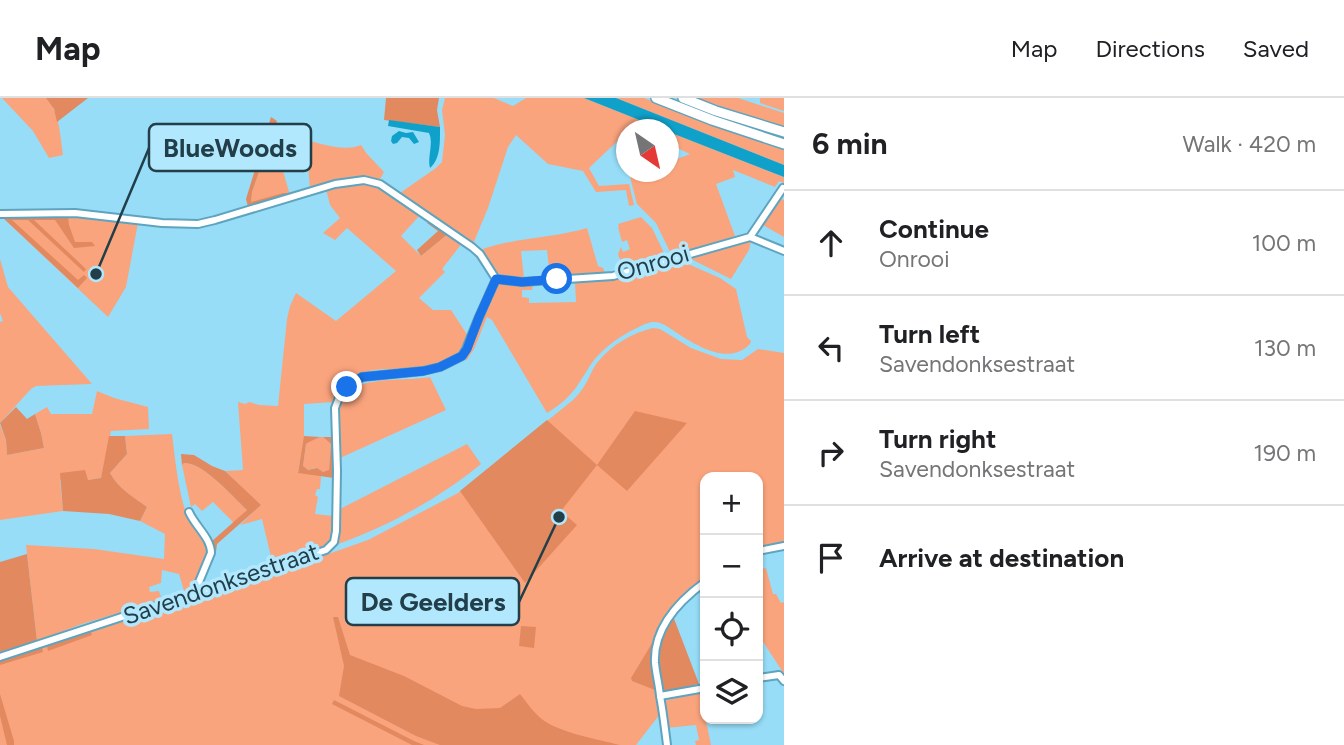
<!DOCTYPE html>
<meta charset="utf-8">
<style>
body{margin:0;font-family:Figtree,sans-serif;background:#f6f6f6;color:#202124}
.controls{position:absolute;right:21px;bottom:21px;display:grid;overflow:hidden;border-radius:14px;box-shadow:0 2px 5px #0004}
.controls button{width:63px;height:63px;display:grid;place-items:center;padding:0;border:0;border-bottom:2px solid #e0e0e0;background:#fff;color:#202124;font:35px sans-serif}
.compass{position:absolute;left:616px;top:21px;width:63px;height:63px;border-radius:50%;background:#fff;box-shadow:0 2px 5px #0004;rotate:146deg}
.stop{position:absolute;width:21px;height:21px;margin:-16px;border:5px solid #1a73e8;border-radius:50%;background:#fff}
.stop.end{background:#1a73e8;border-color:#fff;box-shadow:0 2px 7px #0008}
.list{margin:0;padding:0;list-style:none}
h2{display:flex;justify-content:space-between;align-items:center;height:91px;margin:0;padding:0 28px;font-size:30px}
h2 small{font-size:23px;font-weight:400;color:#757577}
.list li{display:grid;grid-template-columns:46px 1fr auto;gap:21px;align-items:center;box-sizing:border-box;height:105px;padding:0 28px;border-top:2px solid #e0e0e0}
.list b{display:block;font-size:26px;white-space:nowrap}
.list p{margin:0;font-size:23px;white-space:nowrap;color:#757577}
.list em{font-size:23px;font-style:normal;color:#757577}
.icon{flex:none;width:38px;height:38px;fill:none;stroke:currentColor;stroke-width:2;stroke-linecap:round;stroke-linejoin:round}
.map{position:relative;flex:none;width:784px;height:647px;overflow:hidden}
header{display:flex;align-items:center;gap:42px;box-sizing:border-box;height:98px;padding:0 35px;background:#fff;border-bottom:2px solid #e0e0e0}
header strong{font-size:33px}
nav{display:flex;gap:38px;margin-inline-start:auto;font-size:24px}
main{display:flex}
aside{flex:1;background:#fff}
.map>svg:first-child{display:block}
.green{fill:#faa47d}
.forest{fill:#e28960}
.water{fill:#10a1ca}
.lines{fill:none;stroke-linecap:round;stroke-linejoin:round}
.minor-casing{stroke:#5fa4be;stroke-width:10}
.highway-casing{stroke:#5fa4be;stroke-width:12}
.minor{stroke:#fff;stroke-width:6}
.highway{stroke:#fff;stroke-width:9}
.route{stroke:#1a73e8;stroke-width:9}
.labels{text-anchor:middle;stroke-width:7;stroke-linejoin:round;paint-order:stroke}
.street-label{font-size:24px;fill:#213e49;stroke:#b1e8fe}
.leader{fill:none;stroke:#213e49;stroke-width:2.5}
.callout-dot{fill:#213e49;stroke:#b1e8fe;stroke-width:2.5}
.callout{fill:#b1e8fe;stroke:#213e49;stroke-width:2.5}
.callout-label{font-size:26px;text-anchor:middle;font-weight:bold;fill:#213e49}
</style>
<header>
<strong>Map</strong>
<nav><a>Map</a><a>Directions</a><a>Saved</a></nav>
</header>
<main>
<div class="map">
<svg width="784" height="647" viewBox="0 0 784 647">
<rect width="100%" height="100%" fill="#97ddf8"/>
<g class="green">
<path d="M2,0H46C60,15 60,37 63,57L49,60L33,33Z"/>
<polygon points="445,0 494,0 513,8 526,0 584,0 662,31 626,32 626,35 589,70 599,88 629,86 634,107 629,108 626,92 596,94 583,73 548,66 516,37 508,49 488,110 473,146 400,95 436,70 442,64 445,37 442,12"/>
<polygon points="616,0 644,0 693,19 784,50 784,67"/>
<polygon points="697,0 738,0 784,15 784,31"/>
<polygon points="760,0 784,0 784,13 760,5"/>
<polygon points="277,23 287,63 281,66 290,97 251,105 252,94"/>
<polygon points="669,34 784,79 784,85 779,83 775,89 733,72 735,79 716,86 735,138 711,146 671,156 656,125 637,106 630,79 645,74 668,74 669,64 690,56 669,46"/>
<path d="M306,42C323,46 344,54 361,47L367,56L384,74L379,83C356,74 333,85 310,91Z"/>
<path d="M353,84L377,86L421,116L401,138L421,158L449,135L463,144L442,171L445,174L419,200L433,212H451L468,238C446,296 372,250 340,289C337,294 336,299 334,304L304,306V341L298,374L321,378L320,391H317L315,397L318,399L315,416L333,418C333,425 334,434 330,441C323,456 288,463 273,467L262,421L240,427L260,407L225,373L243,372L238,304L245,306L249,304L259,307L278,308L287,221L290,208L296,195L336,223L396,173L347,130L335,142L323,135L340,120L330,107L326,91Z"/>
<polygon points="776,99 784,102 784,139 761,126"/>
<polygon points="0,117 86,119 138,125 126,189 108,219"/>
<polygon points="641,119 652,130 666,159 623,170 618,156 621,149 623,154 630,151 627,142 622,144 618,129 619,129 618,126"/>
<path d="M587,130L598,168L603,170L605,175L550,179L547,152L521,153L524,180C495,179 495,175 480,152C512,140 554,140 587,130Z"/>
<polygon points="751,143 749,152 731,181 689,160"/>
<polygon points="0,161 8,189 92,286 36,288 31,291 0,325 0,224 3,223 0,215"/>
<path d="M679,162L720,180L736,191L747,239L751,243L750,246C729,268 697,248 677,235C670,230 661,223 652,224C647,225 642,227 637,230C621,237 605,249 594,262C588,270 584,278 579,285C571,298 560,307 547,315L492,222L487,219L474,251L466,263L467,254L496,184L533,186L532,192H522V199L529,200V205L576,204L575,185L610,181Z"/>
<path d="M653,230L660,231L691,250L721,261L742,262L758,251L784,255V447L758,452V379H705V482L670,515L656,543L660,616L636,647H0V561L100,528L317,460L368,442L458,395L573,302C578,297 583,291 586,285C590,279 592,271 597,265C611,247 632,235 653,230Z"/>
<path d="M430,279L446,312L340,360L338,355C338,342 335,316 339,305C349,276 406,284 430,279Z"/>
<polygon points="97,293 114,300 148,309 149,331 111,333 101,380 88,382 60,382 63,413 0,422 0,327 6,342 7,357 44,350 41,335 35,316 47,309 51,316 92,316"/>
<path d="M172,336C175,359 179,404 190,423C195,433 203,441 209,450C208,462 198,479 193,492L185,496L179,476L162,472L161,485L149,489L150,494L159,493L162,502L82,526L37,543L26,447L94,451L164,461L165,436L140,423L147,409C132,399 119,391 110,375L127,356L125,338Z"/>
<path d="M320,339H323L331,346L329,372C323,377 320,371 315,370L308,372L303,368L306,346L309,343Z"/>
<path d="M467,346L481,366C440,400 385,430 335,447L339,435L340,411Z"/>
<path d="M184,365C203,364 233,399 247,412L234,425L213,404L202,413L195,406L191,409L182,367Z"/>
<polygon points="758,469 759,471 766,470 773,496 776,496 781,505 784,504 784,576 758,536"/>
<polygon points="700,594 711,647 696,647 695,643 699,642 696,627 666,630 663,606 664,603"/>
</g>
<g class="forest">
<polygon points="46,0 88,0 57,24 54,11"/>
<polygon points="386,0 439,0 437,12 440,29 384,22"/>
<polygon points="271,19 277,23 252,94 251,104 283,95 287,95 288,97 248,109 246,101"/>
<polygon points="0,117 68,118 69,127 75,144 92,144 95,148 74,150 55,122 34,122 86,171 84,174 28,122 12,122 78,182 84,177 87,180 78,190"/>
<polygon points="431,122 449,135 421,158 417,152 438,133 427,125"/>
<polygon points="16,309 27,321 35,316 41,335 44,350 7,357 6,342 0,325"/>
<polygon points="635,313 687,325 627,393 597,367 561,413 577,427 525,485 460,393 547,322 597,367"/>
<path d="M109,338H125L127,356L110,375C119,391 133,399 147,409L140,423L109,416L63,413L60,375L85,372L88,382L101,380Z"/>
<polygon points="304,338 320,339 309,344 306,346 303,368 308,372 317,370 323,374 329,372 331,346 323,339 334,339 334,380 298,375"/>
<path d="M181,356L194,357L212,368L225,373L261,407L217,446L216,454H214L211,444L247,412C233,399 203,364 184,365L182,367Z"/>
<polygon points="27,456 37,543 0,554 0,464"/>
<path d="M673,518L699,586L662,594C657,566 656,542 673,518Z"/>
<path d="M333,519H338L350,557L404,578L462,608L476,611L500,610L520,596C528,606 535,617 546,624C566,636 597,641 620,647H440L416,638L339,598L344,568Z"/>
<polygon points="521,528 536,529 534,550 519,548"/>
<polygon points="90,531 92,537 48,553 47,548"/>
<polygon points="660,532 653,563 655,592 632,583 631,580"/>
<polygon points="42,549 43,554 0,567 0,562"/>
<polygon points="0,596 14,643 14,647 7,647 0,618"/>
<polygon points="334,602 414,643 424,647 412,647 332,606"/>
</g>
<g class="water">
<polygon points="584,0 616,0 621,2 784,67 784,79 669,34 668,32 662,31"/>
<path d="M389,22L440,29C440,43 441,61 430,70C427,59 434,45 429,35L388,28Z"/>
<polygon points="399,33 406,35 413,34 419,44 414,46 409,40 402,39 397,45 393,46 391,43 392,38"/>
</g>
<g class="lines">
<defs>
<g id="minor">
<polyline points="0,116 75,115 162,125 198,126 215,122 335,86 364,82 380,86 472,149 480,156 496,181"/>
<polyline points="750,139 784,153"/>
<polyline points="496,181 522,184 613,178 750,139 783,90"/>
<path d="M189,414C195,428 211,440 211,455L194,496"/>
<polyline points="758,453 784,448"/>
<polyline points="0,559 326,452 334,444 336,433 337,373 335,310 340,297 347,289 362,279 423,273 440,269 462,258 466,251 479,219 496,181"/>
<polyline points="758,580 779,577 784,583"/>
<polyline points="660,598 705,590"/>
<path d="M667,647C665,631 663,614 660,598C659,587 656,576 655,565C653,530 679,503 705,484"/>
</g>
<g id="highway">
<polyline points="656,0 712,22 784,46"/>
<polyline points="683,0 716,13 784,34"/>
</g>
</defs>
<use href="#minor" class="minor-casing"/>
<use href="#highway" class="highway-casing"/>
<use href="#minor" class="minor"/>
<use href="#highway" class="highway"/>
</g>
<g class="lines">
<polyline class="route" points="347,289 362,279 424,273 440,269 462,258 467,251 479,219 496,181 522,184 557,181"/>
</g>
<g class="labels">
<g class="street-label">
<text transform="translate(653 165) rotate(-16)" y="8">Onrooi</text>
<text transform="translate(221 486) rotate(-19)" y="8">Savendonksestraat</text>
</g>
</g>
<path class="leader" d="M96 176L149 50M559 419L519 504"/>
<g class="callout-dot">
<circle cx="96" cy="176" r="7"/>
<circle cx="559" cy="419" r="7"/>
</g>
<g class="callout">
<rect x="149" y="26" width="162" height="47" rx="7"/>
<rect x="346" y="480" width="173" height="47" rx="7"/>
</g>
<g class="callout-label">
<text x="230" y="59">BlueWoods</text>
<text x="433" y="513">De Geelders</text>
</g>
</svg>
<div class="controls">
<button>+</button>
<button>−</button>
<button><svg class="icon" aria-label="locate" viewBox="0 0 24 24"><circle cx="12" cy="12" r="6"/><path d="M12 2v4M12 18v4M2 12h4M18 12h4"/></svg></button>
<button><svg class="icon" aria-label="layers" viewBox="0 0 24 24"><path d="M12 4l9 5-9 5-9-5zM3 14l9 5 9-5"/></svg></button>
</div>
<svg class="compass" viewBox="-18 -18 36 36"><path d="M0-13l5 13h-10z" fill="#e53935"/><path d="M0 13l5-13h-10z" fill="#757577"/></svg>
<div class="stop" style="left:557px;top:181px"></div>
<div class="stop end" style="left:347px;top:289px"></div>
</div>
<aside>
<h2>6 min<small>Walk · 420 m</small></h2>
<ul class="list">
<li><svg class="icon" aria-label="ahead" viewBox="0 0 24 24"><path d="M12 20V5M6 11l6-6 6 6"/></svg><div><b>Continue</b><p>Onrooi</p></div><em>100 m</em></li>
<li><svg class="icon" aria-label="left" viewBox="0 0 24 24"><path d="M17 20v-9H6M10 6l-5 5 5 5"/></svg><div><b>Turn left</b><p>Savendonksestraat</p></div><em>130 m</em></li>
<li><svg class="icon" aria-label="right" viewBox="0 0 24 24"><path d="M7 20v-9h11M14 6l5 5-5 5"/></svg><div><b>Turn right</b><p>Savendonksestraat</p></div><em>190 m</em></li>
<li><svg class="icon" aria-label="arrive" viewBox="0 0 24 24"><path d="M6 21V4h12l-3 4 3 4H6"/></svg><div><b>Arrive at destination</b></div></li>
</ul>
</aside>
</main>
